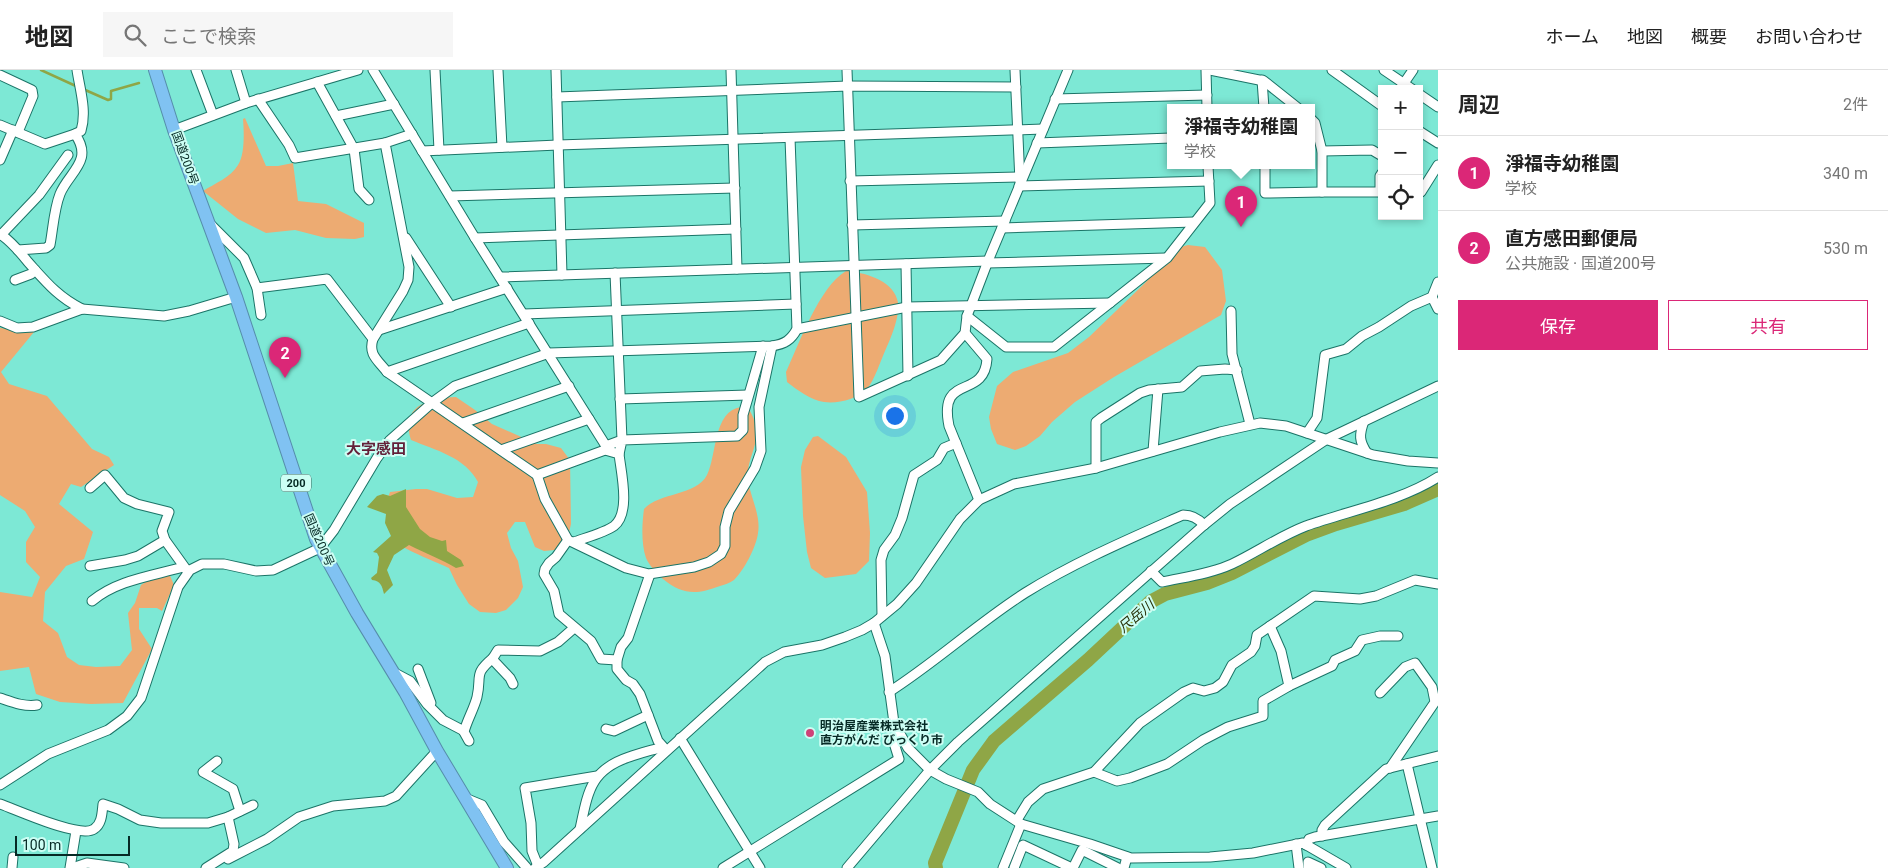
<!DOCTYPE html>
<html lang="ja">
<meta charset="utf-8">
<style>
body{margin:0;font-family:Roboto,"Noto Sans JP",sans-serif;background:#f6f6f6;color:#222}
.controls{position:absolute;right:15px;top:15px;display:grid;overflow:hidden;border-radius:0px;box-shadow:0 2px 8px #0003}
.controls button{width:45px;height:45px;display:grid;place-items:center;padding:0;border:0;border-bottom:1px solid #e0e0e0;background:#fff;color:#222;font:25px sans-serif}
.scale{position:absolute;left:15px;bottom:12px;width:115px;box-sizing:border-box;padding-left:5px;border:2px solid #062a25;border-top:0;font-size:14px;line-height:18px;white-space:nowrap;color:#062a25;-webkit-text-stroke:4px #cdfef4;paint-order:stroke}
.you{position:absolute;left:894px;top:345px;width:18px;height:18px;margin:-12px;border:4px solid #fff;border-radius:50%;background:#1a73e8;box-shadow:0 0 0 8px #1a73e833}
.badge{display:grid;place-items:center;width:32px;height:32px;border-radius:50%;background:#db2777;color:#fff;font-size:16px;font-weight:700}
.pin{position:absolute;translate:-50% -41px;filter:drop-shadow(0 1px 2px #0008)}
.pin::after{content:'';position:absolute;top:26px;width:18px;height:15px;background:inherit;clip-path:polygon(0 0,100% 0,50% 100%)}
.popup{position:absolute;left:1167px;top:34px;width:148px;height:65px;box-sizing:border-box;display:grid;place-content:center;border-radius:0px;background:#fff;filter:drop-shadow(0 1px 4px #0005);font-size:16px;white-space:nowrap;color:#767676}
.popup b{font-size:19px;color:#222}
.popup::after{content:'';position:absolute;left:50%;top:100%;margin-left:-10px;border:10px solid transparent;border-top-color:#fff}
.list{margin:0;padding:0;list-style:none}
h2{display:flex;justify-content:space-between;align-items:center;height:65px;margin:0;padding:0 20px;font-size:21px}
h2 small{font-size:16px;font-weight:400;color:#767676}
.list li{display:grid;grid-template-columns:32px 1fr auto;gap:15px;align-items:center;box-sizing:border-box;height:75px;padding:0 20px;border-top:1px solid #e0e0e0}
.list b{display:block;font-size:19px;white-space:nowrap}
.list p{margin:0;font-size:16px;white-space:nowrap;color:#767676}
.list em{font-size:16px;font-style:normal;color:#767676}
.actions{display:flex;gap:10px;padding:15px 20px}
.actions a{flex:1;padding:11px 0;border:1px solid #db2777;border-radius:0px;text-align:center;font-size:18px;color:#db2777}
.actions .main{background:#db2777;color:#fff}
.icon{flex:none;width:28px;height:28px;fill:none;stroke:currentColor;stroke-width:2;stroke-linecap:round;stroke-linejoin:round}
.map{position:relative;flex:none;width:1438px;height:798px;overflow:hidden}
header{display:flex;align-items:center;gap:30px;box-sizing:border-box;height:70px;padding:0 25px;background:#fff;border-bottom:1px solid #e0e0e0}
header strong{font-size:24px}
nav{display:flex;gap:28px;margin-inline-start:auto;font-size:18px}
.search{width:350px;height:45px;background:#f6f6f6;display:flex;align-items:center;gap:12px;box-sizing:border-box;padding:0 18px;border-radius:0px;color:#767676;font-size:19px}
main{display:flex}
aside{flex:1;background:#fff}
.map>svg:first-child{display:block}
.green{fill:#edab72}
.water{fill:#8fa646}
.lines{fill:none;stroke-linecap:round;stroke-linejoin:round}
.stream{stroke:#8fa646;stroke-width:2.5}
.river{stroke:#8fa646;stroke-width:14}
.minor-casing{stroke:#1b7467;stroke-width:11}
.highway-casing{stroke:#558daa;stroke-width:14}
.minor{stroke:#fff;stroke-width:9}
.highway{stroke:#80c2f2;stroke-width:12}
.poi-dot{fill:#ce4378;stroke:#cdfef4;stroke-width:2}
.labels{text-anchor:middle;stroke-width:4;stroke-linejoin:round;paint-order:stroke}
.shield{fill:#cdfef4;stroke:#426a63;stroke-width:1}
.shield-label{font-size:11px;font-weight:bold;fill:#062a25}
.street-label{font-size:12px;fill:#062a25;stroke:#cdfef4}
.poi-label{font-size:12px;font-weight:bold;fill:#062a25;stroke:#cdfef4;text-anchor:start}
.water-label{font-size:14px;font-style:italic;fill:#262f06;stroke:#cdfef4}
.quarter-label{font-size:15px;font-weight:bold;fill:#631f38;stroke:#cdfef4}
</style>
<header>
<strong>地図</strong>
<div class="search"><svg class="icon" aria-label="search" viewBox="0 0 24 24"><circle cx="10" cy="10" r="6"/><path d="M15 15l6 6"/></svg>ここで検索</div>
<nav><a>ホーム</a><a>地図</a><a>概要</a><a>お問い合わせ</a></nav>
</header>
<main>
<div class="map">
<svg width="1438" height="798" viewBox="0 0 1438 798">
<rect width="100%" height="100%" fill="#7de8d5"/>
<g class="green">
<path d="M245,48L266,96H278L293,93L298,131L326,134L364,153V167L355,169L326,168L295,160L266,163L238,149L203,121C214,114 231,107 238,95C245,85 244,61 243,49Z"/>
<polygon points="1188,175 1205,177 1222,200 1226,231 1221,245 1114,307 1075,332 1052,352 1040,366 1026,376 1015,380 997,374 991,359 989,347 997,316 1013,302 1068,283 1089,267 1145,213 1177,178"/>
<path d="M846,201C863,202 892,210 897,229C902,242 891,268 885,281C880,292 875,309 867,319C857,329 838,334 824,332C811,330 797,320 787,312L786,302C799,274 819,217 846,201Z"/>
<polygon points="0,258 34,262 1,302 9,314 47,326 92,379 109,387 114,395 81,417 71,414 59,434 93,462 84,489 66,496 45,522 43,551 58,563 67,587 79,595 96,597 120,596 132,580 128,543 135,533 141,515 155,506 168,501 174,515 162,541 157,538 139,538 139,559 152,579 123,633 91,634 60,632 36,624 29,597 0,601 0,522 32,527 40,507 26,492 26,472 35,457 25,441 0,425"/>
<path d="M456,327L475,340L492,354L537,374H546L561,378L570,390L571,454L568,467L555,480L544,481L535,477L525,452H515L507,463L511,478L518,491L523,517L518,528L506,540L496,543L480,542L469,534L457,515L449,498C441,494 403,479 399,474C386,459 383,439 390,422L416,419H427L457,428L473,427L478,412C465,387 435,380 411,370C400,336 428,328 456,327Z"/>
<path d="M741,337L750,341C767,371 745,384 748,411C751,428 761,446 758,463C756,478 744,500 734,510C730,513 724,515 720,516C696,525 683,525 663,509C657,504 649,495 646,488C641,473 642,454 644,439C660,422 696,426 707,405C717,385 713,341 741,337Z"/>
<polygon points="818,366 846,387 867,422 870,463 869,491 856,504 825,508 811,498 807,482 803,446 801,397 805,380 813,367"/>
</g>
<path class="water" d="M406,419V437L420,459L430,467L442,471L446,470L447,481L461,490L464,496L456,498C441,489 425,483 409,475L394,485L387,500L393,515L384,524C382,516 381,511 372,510L371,508L377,503L379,487L377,483L373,482L391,466L385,453L386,444L367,437L377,426L383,424L390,426Z"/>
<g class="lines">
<g class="stream">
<polyline points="41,0 78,17"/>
<polyline points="83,19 108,30 111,29 111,21 139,13"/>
</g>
<polyline class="river" points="936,798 935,793 973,700 994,671 1088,590 1150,532 1165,524 1207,513 1232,503 1306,465 1336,454 1404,434 1438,419"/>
<defs>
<g id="minor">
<polyline points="196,0 213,45"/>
<polyline points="236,0 246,33"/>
<polyline points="373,0 475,168 606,376 605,380"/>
<polyline points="435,0 439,80"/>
<polyline points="498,0 502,77"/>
<polyline points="556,0 562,205"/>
<polyline points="731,0 737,199"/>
<polyline points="847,0 859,327 941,290 965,263 967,246 988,191 1068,0"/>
<polyline points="1015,0 1020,112"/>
<polyline points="1206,0 1207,38"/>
<polyline points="1210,0 1264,11 1298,38"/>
<polyline points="1332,0 1382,36"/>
<polyline points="1384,0 1412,19"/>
<polyline points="0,5 32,20 33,26 18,62"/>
<polyline points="1262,10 1264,38"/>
<polyline points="317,12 354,79 359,119 369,130"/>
<polyline points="1400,19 1413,0"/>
<polyline points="1419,24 1438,37"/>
<polyline points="557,27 848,16 1016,17"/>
<polyline points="258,29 289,75 295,88 385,73"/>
<polyline points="1055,29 1207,25"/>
<polyline points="336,46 394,34"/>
<polyline points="1311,49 1315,53 1322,81 1322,122 1382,122"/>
<polyline points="0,55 45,74 75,64"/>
<polyline points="174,60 246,33 358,0"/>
<polyline points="1419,61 1438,73"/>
<path d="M412,64L385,73L409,197L408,210L403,221L373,269C368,285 378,290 387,302L537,405L605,380L619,384C621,402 631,443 614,456C606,462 585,468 574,472"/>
<polyline points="1037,73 1171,68"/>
<polyline points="422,81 558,75 1043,59"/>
<polyline points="1322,81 1372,80 1382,86"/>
<polyline points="0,90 13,60"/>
<polyline points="1265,96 1265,123 1322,122"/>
<polyline points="850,111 1020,107"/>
<polyline points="1019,116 1209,111"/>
<polyline points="1380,122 1380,106 1382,103"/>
<polyline points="1419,122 1421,122 1438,95"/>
<polyline points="450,126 735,118"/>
<polyline points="211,155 244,188 257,218 261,245"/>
<polyline points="852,155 1005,151"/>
<polyline points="1002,158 1194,152"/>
<path d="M0,164C11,171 20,182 28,192C46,212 58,227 82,239"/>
<polyline points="1,165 39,125 68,85"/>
<polyline points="406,168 451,237"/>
<polyline points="475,168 736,159"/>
<path d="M18,180L46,178L50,175C53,159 54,139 60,124C69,102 94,91 75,64L81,61C87,41 80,20 77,0"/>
<polyline points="987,193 1166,188"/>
<polyline points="906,194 908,306"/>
<polyline points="500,207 988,191"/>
<polyline points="15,210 31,204 35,200"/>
<polyline points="257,218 327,209 373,269"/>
<polyline points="1432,227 1438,239"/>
<polyline points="1231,241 1232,284 1250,354"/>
<polyline points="524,244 796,234"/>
<polyline points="967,246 1006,277 1054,277 1167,188 1210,133 1208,96"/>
<polyline points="0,251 17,258 33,257 82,239 164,246 189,241 236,227"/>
<polyline points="797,259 907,237 1110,233"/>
<polyline points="379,260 507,218"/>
<path d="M965,263L987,289C984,331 938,302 949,356L979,430"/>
<polyline points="387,302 529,253"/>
<polyline points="620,329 748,325"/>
<path d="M1364,351C1359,365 1359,371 1367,383"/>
<polyline points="463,353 569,316"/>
<polyline points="1307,363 1317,348 1325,285 1346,279 1362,266 1379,257 1411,236 1432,227 1438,212"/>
<polyline points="606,376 622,370 615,203"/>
<polyline points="501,380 589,349"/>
<polyline points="1153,381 1158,319"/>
<polyline points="619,384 622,370 737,366 743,360 743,345 763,276"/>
<polyline points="1096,398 1096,352 1101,348 1140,323 1149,320 1182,317 1200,301 1225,299 1237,300"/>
<polyline points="537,405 545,429 568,470 626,498 649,504 694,497 709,492 721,484 725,476 725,457 729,441 755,398 761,381 759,337 772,276"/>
<polyline points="90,418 105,405 124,428 137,434 169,442 162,461 165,470 188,502"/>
<polyline points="568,470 556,487 549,493 545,499 544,504 554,521 559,544 591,571 601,589 617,590"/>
<polyline points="90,496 125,490 138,486 165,470"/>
<path d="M1151,501L1162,512C1185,507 1210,504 1232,494C1257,482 1280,466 1306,456C1348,441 1401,431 1438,407"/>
<polyline points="650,504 628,568 621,577 617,590 617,599 626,610 633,614 640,624 658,671 666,680"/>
<path d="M92,531C117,510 152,506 183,497"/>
<polyline points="882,546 881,490 884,480 895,465 902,448 914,405 937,390 944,378 956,373"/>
<polyline points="874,553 885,586 894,653 908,678 930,700 946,709 978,722 990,734 1021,754 1090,774 1131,788 1210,787 1253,783 1303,773 1346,798"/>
<polyline points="418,599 431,633"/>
<polyline points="393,602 410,611 427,634 443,650 464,661"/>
<polyline points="513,614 510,608 494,591 493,588 498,580 540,581 558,572 574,558"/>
<polyline points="1289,616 1332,596 1335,590 1355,581 1362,570 1380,566 1398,566"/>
<path d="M889,622C936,592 978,553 1025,523C1075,492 1129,469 1183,445C1192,445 1198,448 1204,455"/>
<polyline points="1380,623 1405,597 1415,593 1432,617 1435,632 1390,698"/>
<path d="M0,628C12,632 24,637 37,635"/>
<polyline points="606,659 614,661 648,645"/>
<polyline points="680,668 760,798"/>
<path d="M469,671L464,662C467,650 474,639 477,627C482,605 473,605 493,588"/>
<polyline points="217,691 203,702 233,719 240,741"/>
<polyline points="1407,694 1432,798"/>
<polyline points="1094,702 1117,711 1130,708 1167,694 1203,670 1228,657 1263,646 1263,631 1289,616 1281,581 1270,556"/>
<path d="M0,715L48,684L108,660L127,646L141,628L178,517L190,500L202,494H224L256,501L273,500L320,478L334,460L377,388L390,370L433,332L455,316L549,283L772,276C785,274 791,270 797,259L790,68"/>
<polyline points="465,728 482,735 504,772 527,798"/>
<path d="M0,734C17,740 80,769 94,759C102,754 102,743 103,734L118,739L140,750L161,753H208L228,747L234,774L233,781L206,798"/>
<polyline points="228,747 253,735"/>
<polyline points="1017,750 1028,732 1043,719 1094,702 1140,653 1184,622 1193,618 1204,621 1215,618 1223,612 1232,595 1251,582 1255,576 1257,565 1314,526 1360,529 1376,526 1415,510 1438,514"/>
<path d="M580,759C588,722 590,700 629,687C641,683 652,679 663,678"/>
<polyline points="1322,766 1322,760 1325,755 1386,699 1438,686"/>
<polyline points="1296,774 1299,798"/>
<polyline points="1306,775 1309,769 1315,767 1438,746"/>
<polyline points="228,789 267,769 299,747 333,736 385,731 396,726 437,681"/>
<polyline points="538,796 532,781 531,753 525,718 597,706"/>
<polyline points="12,798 13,787"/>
<polyline points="70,798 76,761"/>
<polyline points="72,798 87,793 124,798"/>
<polyline points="535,798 544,792 765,592 784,582 822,575 845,567 862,560 874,553 897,534 916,513 960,449 979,430 1014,414 1096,398 1220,362 1260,353 1286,356 1373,385 1408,391 1438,393"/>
<polyline points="723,798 899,689 894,673 900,666"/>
<polyline points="847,798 930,700 958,672 1204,455 1230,434 1327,369 1438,316"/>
<polyline points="1003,798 1021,754"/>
<polyline points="1014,798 1023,775 1072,798"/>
<polyline points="1073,798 1082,780 1118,798"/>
<polyline points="1124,798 1127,787"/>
<polyline points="1308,798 1308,792 1321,798"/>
</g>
<polyline id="highway" points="155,0 174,60 236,227 316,469 357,543 405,622 437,681 507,798"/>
</defs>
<use href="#minor" class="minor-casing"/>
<use href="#highway" class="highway-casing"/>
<use href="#minor" class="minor"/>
<use href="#highway" class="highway"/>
</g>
<circle class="poi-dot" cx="810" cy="663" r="5"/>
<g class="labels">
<rect class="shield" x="281" y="404.5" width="30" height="17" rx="4"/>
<g class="shield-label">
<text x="296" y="417">200</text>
</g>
<g class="street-label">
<text transform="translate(185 88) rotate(70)" y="4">国道200号</text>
<text transform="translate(319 470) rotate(66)" y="4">国道200号</text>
</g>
<g class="poi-label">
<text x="820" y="660">明治屋産業株式会社<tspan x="820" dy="14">直方がんだ びっくり市</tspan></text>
</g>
<g class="water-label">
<text transform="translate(1136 546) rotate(-40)" y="5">尺岳川</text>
</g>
<g class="quarter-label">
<text x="376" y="384">大字感田</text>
</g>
</g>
</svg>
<div class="controls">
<button>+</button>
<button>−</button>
<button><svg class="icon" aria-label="locate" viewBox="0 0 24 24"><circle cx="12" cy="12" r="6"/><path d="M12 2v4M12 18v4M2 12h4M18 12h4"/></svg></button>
</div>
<div class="scale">100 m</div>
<div class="you"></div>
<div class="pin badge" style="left:1241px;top:157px">1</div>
<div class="popup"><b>淨福寺幼稚園</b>学校</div>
<div class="pin badge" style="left:285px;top:308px">2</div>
</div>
<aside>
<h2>周辺<small>2件</small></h2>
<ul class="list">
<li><span class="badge">1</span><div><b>淨福寺幼稚園</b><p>学校</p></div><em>340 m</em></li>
<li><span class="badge">2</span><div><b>直方感田郵便局</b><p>公共施設 · 国道200号</p></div><em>530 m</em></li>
</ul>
<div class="actions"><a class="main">保存</a><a>共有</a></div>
</aside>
</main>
